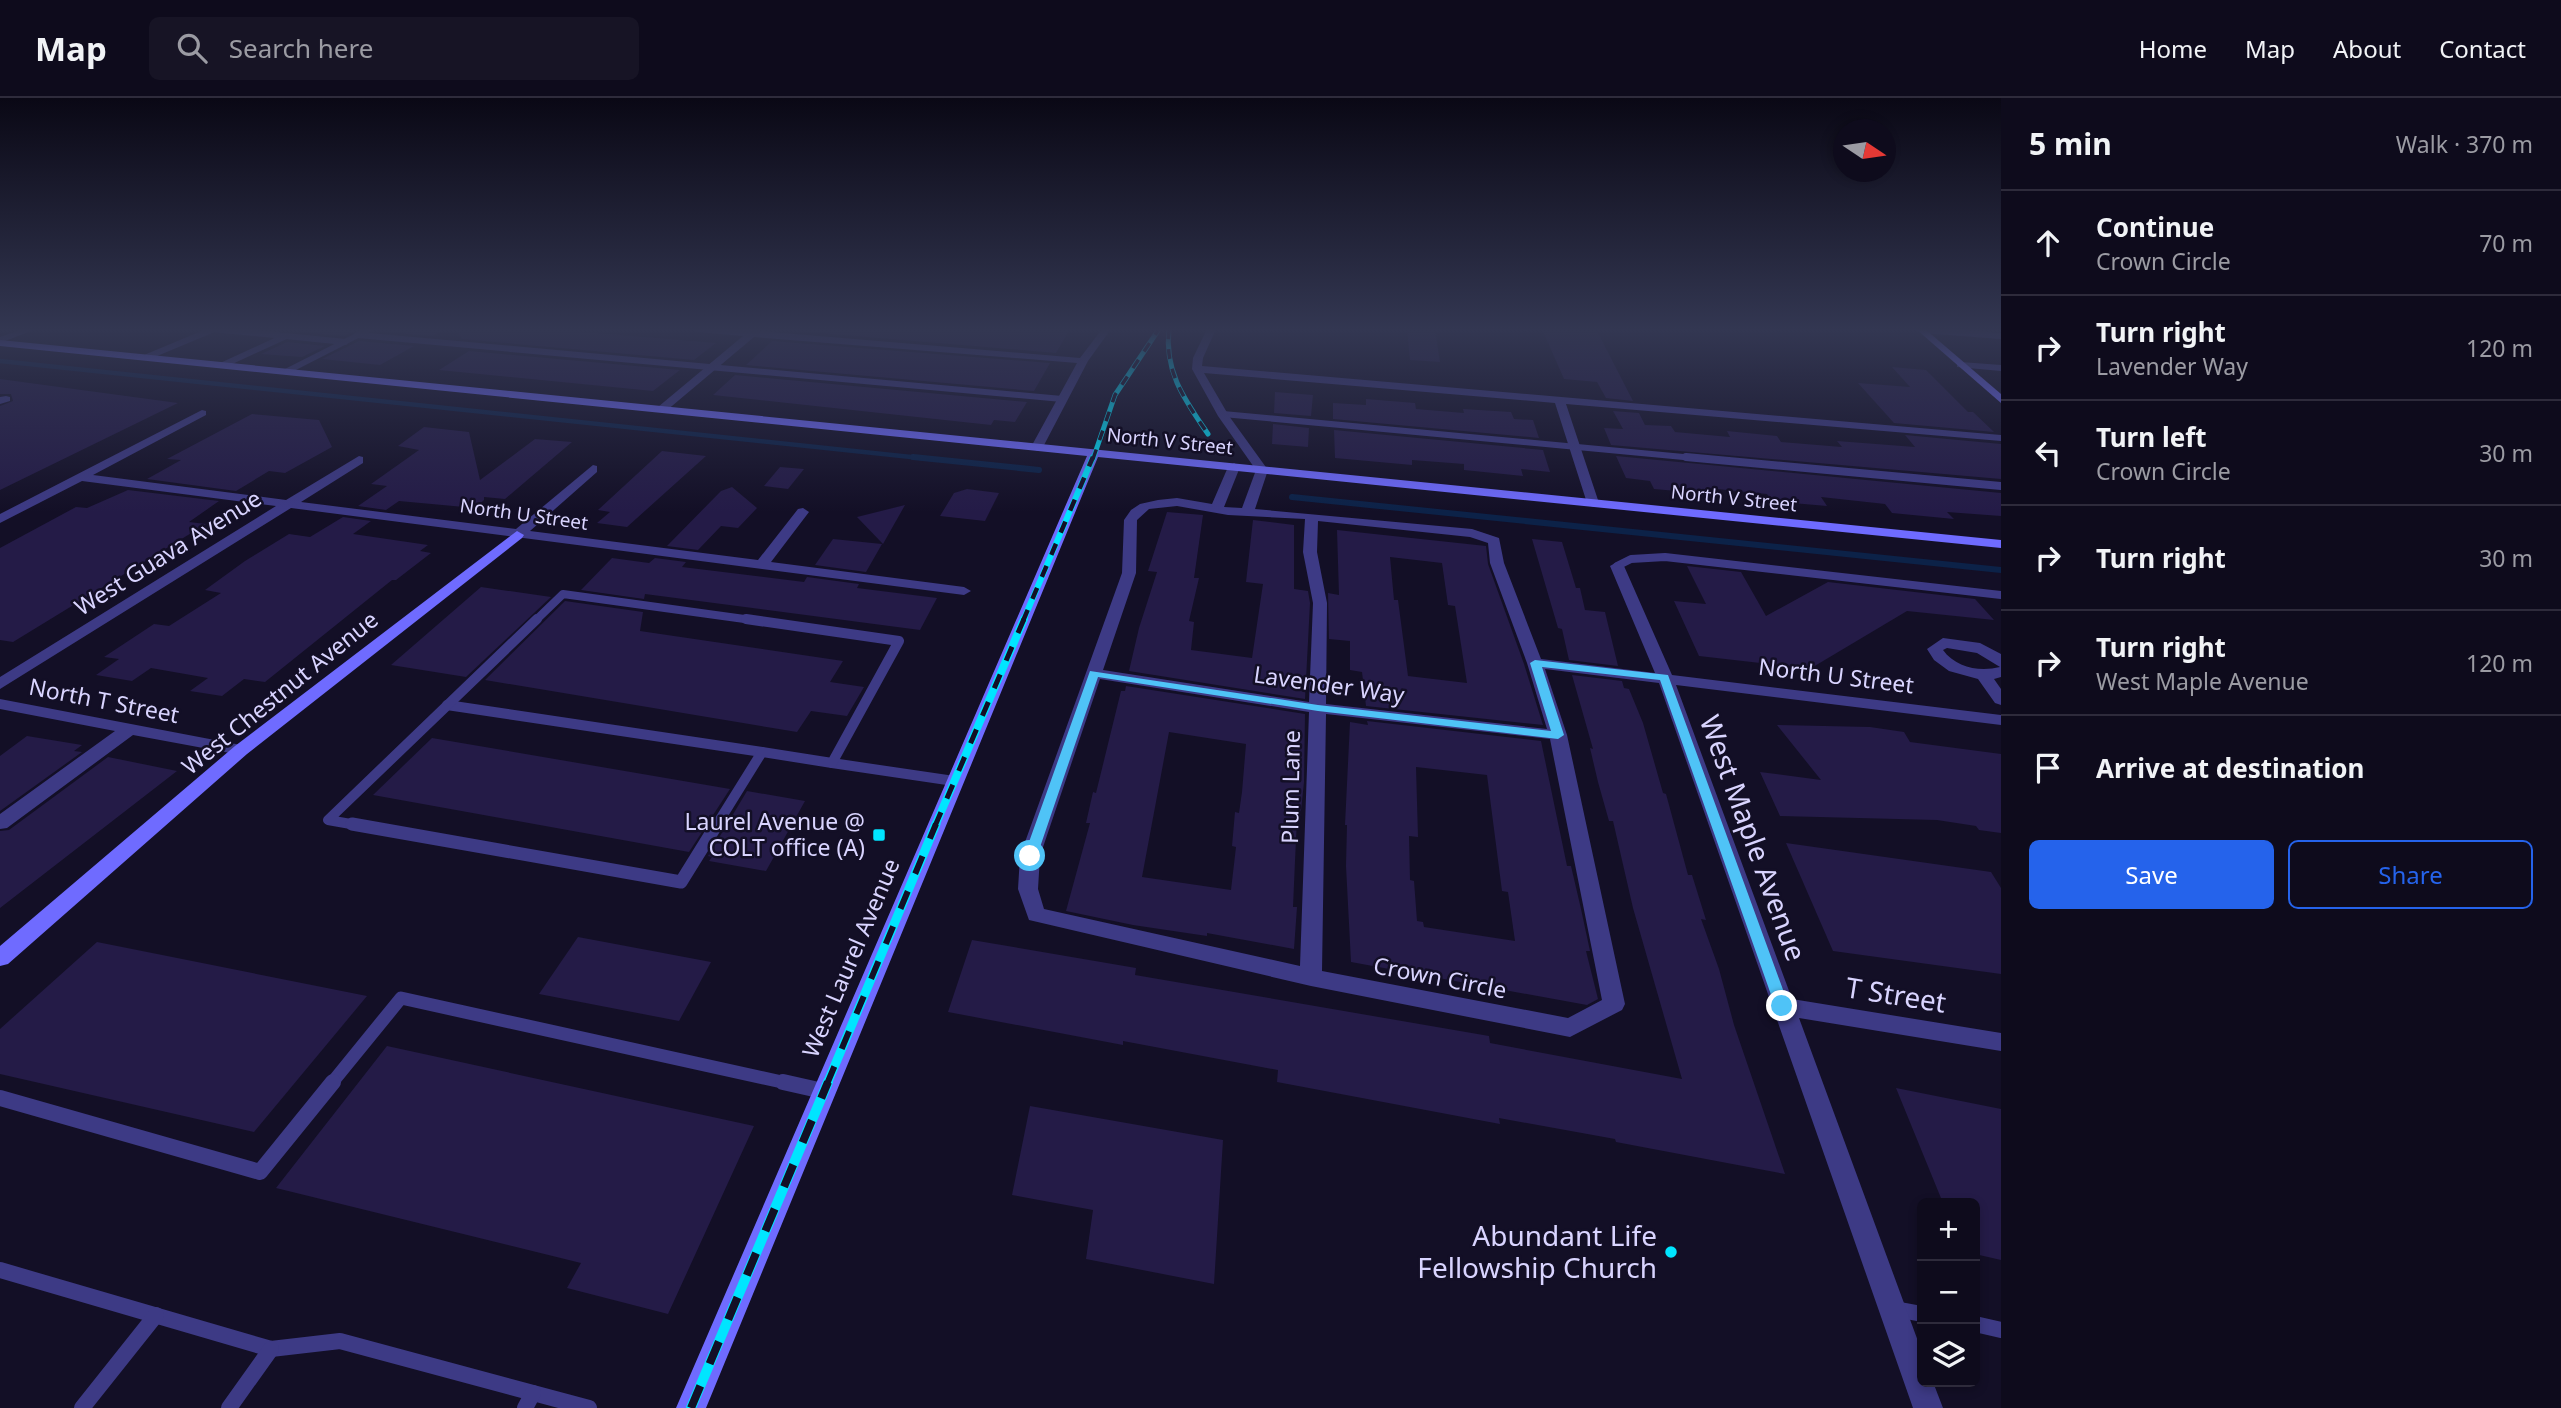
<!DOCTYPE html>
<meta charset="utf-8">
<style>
body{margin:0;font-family:"Noto Sans",sans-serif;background:#171425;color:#f1f3f6}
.controls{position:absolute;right:21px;bottom:21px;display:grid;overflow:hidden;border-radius:10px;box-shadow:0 4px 10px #0003}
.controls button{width:63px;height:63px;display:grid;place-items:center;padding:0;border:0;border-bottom:2px solid #2e2b3b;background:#0e0b1c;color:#f1f3f6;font:35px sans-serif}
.compass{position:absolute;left:1833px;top:21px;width:63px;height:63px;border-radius:50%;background:#0e0b1c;box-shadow:0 4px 10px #0003;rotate:103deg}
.stop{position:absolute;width:21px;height:21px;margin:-16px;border:5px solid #4fc3f7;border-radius:50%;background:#fff}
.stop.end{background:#4fc3f7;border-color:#fff;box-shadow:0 2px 7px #0008}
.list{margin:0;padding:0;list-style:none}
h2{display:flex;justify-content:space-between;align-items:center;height:91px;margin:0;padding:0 28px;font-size:30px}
h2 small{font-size:23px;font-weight:400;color:#9b9ba3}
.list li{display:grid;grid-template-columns:46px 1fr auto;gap:21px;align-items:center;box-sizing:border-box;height:105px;padding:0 28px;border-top:2px solid #2e2b3b}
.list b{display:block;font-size:26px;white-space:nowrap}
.list p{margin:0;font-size:23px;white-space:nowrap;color:#9b9ba3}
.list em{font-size:23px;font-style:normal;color:#9b9ba3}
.actions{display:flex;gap:14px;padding:21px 28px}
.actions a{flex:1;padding:16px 0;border:2px solid #2563eb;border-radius:10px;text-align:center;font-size:24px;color:#2563eb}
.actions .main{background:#2563eb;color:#fff}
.icon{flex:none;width:38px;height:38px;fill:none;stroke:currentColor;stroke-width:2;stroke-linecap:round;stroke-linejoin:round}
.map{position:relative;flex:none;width:2001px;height:1310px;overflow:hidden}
header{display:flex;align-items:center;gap:42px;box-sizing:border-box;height:98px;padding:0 35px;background:#0e0b1c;border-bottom:2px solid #2e2b3b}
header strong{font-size:33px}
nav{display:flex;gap:38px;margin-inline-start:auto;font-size:24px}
.search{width:490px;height:63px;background:#171425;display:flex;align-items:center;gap:18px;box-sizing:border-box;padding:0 24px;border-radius:10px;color:#9b9ba3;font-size:26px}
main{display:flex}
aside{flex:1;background:#0e0b1c}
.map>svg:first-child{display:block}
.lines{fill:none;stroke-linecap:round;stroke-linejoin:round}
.stream-far1{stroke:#0c2248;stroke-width:4.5}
.stream{stroke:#0c2248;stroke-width:6}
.building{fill:#241b47;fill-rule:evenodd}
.lane-far4{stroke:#3d3a85;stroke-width:6}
.lane-far3{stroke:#3d3a85;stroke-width:8}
.lane-far2{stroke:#3d3a85;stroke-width:10}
.lane-far1{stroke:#3d3a85;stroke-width:13}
.lane{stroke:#3d3a85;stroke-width:16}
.street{fill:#3d3a85;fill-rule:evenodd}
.secondary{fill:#6f6bff;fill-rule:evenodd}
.rail-far4-casing{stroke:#00e5ff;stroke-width:5}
.rail-far3-casing{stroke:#00e5ff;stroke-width:6}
.rail-far2-casing{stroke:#00e5ff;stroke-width:8}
.rail-far1-casing{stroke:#00e5ff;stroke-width:9}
.rail-casing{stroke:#00e5ff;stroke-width:10}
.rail-far4{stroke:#130f26;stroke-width:3.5;stroke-dasharray:10;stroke-linecap:butt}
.rail-far3{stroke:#130f26;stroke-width:4.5;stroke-dasharray:12;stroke-linecap:butt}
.rail-far2{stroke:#130f26;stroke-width:5;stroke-dasharray:15;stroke-linecap:butt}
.rail-far1{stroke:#130f26;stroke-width:6;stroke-dasharray:19;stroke-linecap:butt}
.rail{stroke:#130f26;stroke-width:8;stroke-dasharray:24;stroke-linecap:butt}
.route{fill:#4fc3f7}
.poi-dot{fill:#00e5ff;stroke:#130f26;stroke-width:2.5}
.labels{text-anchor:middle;stroke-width:5;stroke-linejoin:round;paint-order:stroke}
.far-street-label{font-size:19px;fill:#d9d4ff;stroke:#130f26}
.street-label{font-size:23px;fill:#d9d4ff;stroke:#130f26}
.poi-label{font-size:23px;fill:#d9d4ff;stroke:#130f26;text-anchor:end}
.near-street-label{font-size:28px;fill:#d9d4ff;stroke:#130f26}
.near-poi-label{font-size:28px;fill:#d9d4ff;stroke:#130f26;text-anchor:end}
</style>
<header>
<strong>Map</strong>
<div class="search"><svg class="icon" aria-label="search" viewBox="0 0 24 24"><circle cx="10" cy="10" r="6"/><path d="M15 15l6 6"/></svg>Search here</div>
<nav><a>Home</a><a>Map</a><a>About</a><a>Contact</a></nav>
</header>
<main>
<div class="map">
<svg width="2001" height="1310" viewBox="0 0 2001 1310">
<rect width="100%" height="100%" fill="#130f26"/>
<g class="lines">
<polyline class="stream-far1" points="0,263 930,361"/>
<g class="stream">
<polyline points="913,359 1039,372"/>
<polyline points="1292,399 2001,472"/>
</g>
</g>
<g class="building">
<polygon points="307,231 359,231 344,238 301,234"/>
<polygon points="378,231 445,231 432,238 377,233"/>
<polygon points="456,231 549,231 716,245 694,262 462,241"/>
<polygon points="786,231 1045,233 1070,231 1056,255 784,232"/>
<polygon points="1407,231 1435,231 1440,264 1410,262"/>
<polygon points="1542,231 1596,231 1633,303 1606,300 1597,284 1564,281"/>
<polygon points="359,243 414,248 380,267 322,261"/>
<polygon points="772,243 1050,265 1034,293 746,267"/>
<polygon points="287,244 325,248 302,259 261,256"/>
<polygon points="469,253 680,272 653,293 439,272"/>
<polygon points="1892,269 1926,272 1968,314 1973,314 1994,334 1894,325 1858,285 1910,289"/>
<polygon points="735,277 1027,304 1015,324 994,322 991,327 713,297"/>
<polygon points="0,281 178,305 0,392 0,308 13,303 11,296 0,296"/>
<polygon points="1275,294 1313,297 1311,318 1274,315"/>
<polygon points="1366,301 1415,305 1416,311 1464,315 1463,311 1511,314 1514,321 1533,322 1539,340 1333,321 1333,305 1366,307"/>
<polygon points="1613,313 1639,315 1645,327 1671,328 1675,334 1730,339 1727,333 1777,338 1781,344 1842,349 1837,343 1915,349 1905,337 2001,346 2001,381 1611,347 1604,330 1623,331"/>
<polygon points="252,316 319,322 332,349 285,375 269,373 236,393 147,381 181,362 167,361"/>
<polygon points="1273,326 1309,330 1308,349 1272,346"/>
<polygon points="424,329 469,334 480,382 535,341 572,344 505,401 484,399 484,402 475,410 399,403 386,412 358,408 387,388 371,386 419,352 398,348"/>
<polygon points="1334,332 1543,352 1550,374 1521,371 1523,378 1464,372 1464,366 1412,362 1412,367 1335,360"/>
<polygon points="662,353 706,358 627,429 597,425 610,414 598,412"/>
<polygon points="1616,358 2001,395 2001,418 1947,414 1954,421 1892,415 1885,406 1821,399 1827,408 1771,403 1767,396 1707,390 1711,396 1654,391 1650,383 1626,380"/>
<polygon points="780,369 804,371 788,391 764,388"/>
<polygon points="732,389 757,410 738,430 721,428 698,452 667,448 721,393"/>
<polygon points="967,391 999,395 985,423 940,418 954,395"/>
<polygon points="128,392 219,403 189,424 206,426 13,544 0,542 0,450 76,409 87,410"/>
<polygon points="905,407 883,446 857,419"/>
<polygon points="1167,414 1203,417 1194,480 1199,480 1189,523 1194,524 1191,552 1252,560 1263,486 1246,484 1253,422 1294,427 1294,491 1308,493 1310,505 1305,601 1129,573 1139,530 1157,474 1148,473"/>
<polygon points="343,419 371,423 353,436 428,447 420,453 431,455 396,482 392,482 265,584 244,581 222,598 190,593 208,580 151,570 132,583 96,577 119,561 104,559 154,526 169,528 221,495 205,492 245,463 289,436 310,439"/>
<path d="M1337,432L1486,448L1488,466L1524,566L1543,627L1366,608L1362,574L1350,572V543L1329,541L1328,495L1339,497ZM1390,459L1442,465L1448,507L1455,508L1467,585L1408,578L1398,502H1394Z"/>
<polygon points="833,441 882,446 866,474 815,467"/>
<polygon points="1532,441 1562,444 1576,490 1580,490 1585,512 1605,514 1618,568 1569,562 1562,531 1558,530"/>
<polygon points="612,460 649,465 655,460 686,464 682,469 804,484 807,479 859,486 857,490 937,500 920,532 645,496 644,501 581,492"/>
<polygon points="1687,468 1741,474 1766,518 1828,484 1975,501 1994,522 1907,513 1813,569 1804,568 1805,570 1699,558 1674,503 1706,506"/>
<polygon points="481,489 551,499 466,579 391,567"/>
<polygon points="565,503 643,514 640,533 843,563 830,584 864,589 847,618 811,613 797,634 485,582"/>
<polygon points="1572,577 1622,583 1624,590 1629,591 1643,625 1663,695 1666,696 1688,777 1692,777 1706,822 1701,821 1719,871 1734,927 1785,1076 1616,1044 1615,1041 1499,1020 1500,1026 1277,984 1278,972 1123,943 1123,947 948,914 972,842 1136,870 1135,877 1489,938 1490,945 1682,981 1633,810 1613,723 1609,723 1598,684 1590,650 1593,651"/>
<path d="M1126,588L1305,616L1304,684L1300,722L1297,721L1295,763L1293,809H1297L1294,851L1207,835V838L1133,827L1066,813L1090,725H1086L1093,694L1096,695L1121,593H1125ZM1169,634L1246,646L1242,694L1239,715L1235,714L1232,748L1236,749L1231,792L1142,779Z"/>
<path d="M1367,623L1541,643L1567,768H1571L1581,811L1590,853H1586L1598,901L1587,907L1351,864L1346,768L1347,727H1345L1350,624L1368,627ZM1416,669L1487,677L1502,793L1508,794L1515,843L1424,829L1423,824L1417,823L1414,783L1410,782L1409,738L1418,739Z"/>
<polygon points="1777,627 1870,629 1904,634 1910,644 2001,656 2001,735 1979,732 1976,728 1937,722 1780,718 1760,674 1821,682"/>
<polygon points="27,638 82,647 74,653 82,654 0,713 0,658"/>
<polygon points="432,640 730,691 689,754 373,697"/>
<polygon points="108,659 177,673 0,810 0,733 9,732"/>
<polygon points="747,693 805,703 766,773 709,763 712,759 708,758"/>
<polygon points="1786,745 1991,774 2001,790 2001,876 1833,853"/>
<polygon points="578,839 711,864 679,923 539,896"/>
<polygon points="97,844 367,898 254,1034 0,976 0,931"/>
<polygon points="387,948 754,1028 668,1216 567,1190 581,1165 276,1090"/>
<polygon points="1896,990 2001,1011 2001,1162 1975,1156 1975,1105 1943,1105"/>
<polygon points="1030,1008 1223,1042 1214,1186 1086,1161 1093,1112 1012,1097"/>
</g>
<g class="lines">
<g class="lane-far4">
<polyline points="213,231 286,238 223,267"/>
<polyline points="1922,232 2001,238"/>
<polyline points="358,237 1062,301"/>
<polyline points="286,238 345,244"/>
<polyline points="147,259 214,231"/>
<polyline points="1223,316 1705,361"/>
</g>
<g class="lane-far3">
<polyline points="1686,359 2001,388"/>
<polyline points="1617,468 1631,461 1665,459 2001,497"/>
<polyline points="535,523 563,496 759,523"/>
</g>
<g class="lane-far2">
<polyline points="447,607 762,654"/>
<polyline points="832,665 954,683"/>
<polyline points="362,728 328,722 537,521"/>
<polyline points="716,728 762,654 832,665 899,543 746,521"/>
</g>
<g class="lane-far1">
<polyline points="352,726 681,784 717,726"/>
<polyline points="331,986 401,900 791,986"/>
</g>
<g class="lane">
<polyline points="783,984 823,993"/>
<polyline points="0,1000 260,1074 333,984"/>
<polyline points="0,1172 271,1251 340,1243 589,1310"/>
<polyline points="1895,1211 1922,1216"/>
<polyline points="1975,1226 2001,1232"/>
<polyline points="82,1310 156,1217"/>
<polyline points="229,1310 271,1251"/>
<polyline points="525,1310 533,1295"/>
</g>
<g class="street">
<polygon points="23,231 36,231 0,245 0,239"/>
<polygon points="364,231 376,231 290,275 281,273"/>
<polygon points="694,231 760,231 760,233 1080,260 1102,231 1111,231 1088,263 1043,349 1037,353 1031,349 1077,265 754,239 666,313 658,313 658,309 743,238 698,234"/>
<path d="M1207,231H1216L1203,260L1202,268L2001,337V343L1566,306L1599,405L1593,409L1587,405L1555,305L1204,275L1229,318L1268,372L1255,411L1472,431L1499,440L1504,465L1541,561L1655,575L1610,468L1617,464L1624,468L1672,577L2001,617V627L1676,587L1792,901L2001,935V953L1799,920L1922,1254V1284H1933L1943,1310H1913L1659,585L1545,571L1567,637L1625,906L1622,912L1570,939L1311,888L1029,822L1018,791L1020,758L1122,475L1124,422L1131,412L1140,406L1158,402L1177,400L1212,406L1228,369L1234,365L1240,369L1224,409L1242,410L1256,372L1218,318L1192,271L1193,260ZM1177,408L1228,417L1305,421L1303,454L1313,505L1309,604L1103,572L1136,475L1137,422L1149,411ZM1318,423L1470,439L1488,445L1490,465L1527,565L1547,631L1326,606L1327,505L1317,454ZM1100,581L1309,614L1300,868L1044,811L1038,791L1040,758ZM1326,616L1550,641L1602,902L1568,920L1322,873Z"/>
<polygon points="1961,264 2001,267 2001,273 1957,269 1957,265"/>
<polygon points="6,298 10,299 10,303 0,306 0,299"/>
<polygon points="202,312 206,313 206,317 93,377 286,402 359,358 363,359 363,365 301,404 516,431 593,367 597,368 597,374 530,433 758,462 798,411 803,410 809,414 771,464 964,489 971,493 964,497 291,410 0,591 0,579 276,408 82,383 0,425 0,416"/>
<path d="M1943,540L1980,545L2001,556V579L1994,581L2001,591V607L1995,605L1978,581L1949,573L1934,562L1927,551ZM1947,550L1977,555L2000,569C1980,574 1956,570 1943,552Z"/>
<polygon points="0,601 241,647 250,652 241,657 133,637 7,730 0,731 0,716 115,633 0,611"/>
</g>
<g class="secondary">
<polygon points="1916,231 1925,231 2001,296 2001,305"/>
<polygon points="0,242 2001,442 2001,450 1098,359 706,1310 676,1310 1087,358 0,248"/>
<polygon points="517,433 524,437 522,440 247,656 8,866 0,868 0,848 235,648"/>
</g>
<defs>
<g id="rail-far4">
<path d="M1169,231C1164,274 1185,302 1208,336"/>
<polyline points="1093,361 1115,297 1159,231"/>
</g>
<polyline id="rail-far3" points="1023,523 1093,359"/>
<polyline id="rail-far2" points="935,728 1024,521"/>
<polyline id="rail-far1" points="827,986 936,726"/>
<polyline id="rail" points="691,1310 828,984"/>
</defs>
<use href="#rail-far4" class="rail-far4-casing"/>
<use href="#rail-far3" class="rail-far3-casing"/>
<use href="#rail-far2" class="rail-far2-casing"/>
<use href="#rail-far1" class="rail-far1-casing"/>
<use href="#rail" class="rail-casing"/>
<use href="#rail-far4" class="rail-far4"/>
<use href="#rail-far3" class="rail-far3"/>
<use href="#rail-far2" class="rail-far2"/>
<use href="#rail-far1" class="rail-far1"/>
<use href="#rail" class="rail"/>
</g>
<linearGradient id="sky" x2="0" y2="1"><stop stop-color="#0a0815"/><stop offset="0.56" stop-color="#333752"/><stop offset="1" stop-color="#333752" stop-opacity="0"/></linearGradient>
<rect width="2001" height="414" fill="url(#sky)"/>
<polygon class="route" points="1535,562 1668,577 1789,908 1787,913 1782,914 1775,908 1660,582 1542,569 1564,637 1558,641 1318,613 1098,579 1037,758 1030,763 1024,758 1090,573 1318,607 1551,633 1530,565"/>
<g class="poi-dot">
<rect x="872" y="730" width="14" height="14" rx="3.5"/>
<circle cx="1671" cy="1154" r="7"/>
</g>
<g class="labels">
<g class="far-street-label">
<text transform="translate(1170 343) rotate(6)" y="7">North V Street</text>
<text transform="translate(1734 400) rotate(6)" y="7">North V Street</text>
<text transform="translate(524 416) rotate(8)" y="7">North U Street</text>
</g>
<g class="street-label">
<text transform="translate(168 455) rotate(-32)" y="8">West Guava Avenue</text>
<text transform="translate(1836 578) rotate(7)" y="8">North U Street</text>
<text transform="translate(1329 587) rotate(8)" y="8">Lavender Way</text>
<text transform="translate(280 595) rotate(-39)" y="8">West Chestnut Avenue</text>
<text transform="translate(104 603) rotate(11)" y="8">North T Street</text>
<text transform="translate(1291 689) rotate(-89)" y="8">Plum Lane</text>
<text transform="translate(851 860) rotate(-67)" y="8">West Laurel Avenue</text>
<text transform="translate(1440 880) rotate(11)" y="8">Crown Circle</text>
</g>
<g class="poi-label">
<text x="865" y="732">Laurel Avenue @<tspan x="865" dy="26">COLT office (A)</tspan></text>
</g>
<g class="near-street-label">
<text transform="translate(1753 740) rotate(70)" y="10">West Maple Avenue</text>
<text transform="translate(1896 897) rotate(9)" y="10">T Street</text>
</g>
<g class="near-poi-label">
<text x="1657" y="1148">Abundant Life<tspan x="1657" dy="32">Fellowship Church</tspan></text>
</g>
</g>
</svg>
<div class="controls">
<button>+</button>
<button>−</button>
<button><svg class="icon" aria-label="layers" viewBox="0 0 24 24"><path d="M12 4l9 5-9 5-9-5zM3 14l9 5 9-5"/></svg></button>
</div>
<svg class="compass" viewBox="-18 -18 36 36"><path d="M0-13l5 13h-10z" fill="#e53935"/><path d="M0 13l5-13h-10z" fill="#9b9ba3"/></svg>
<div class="stop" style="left:1030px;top:758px"></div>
<div class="stop end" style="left:1782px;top:908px"></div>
</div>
<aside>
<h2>5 min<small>Walk · 370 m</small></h2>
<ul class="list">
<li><svg class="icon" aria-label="ahead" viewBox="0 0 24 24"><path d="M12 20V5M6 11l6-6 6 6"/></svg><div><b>Continue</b><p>Crown Circle</p></div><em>70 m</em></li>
<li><svg class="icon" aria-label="right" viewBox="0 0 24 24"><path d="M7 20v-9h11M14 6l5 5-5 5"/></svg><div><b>Turn right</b><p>Lavender Way</p></div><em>120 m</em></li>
<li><svg class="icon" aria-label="left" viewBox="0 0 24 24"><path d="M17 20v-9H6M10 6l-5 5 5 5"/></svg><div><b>Turn left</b><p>Crown Circle</p></div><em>30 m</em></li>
<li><svg class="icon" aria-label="right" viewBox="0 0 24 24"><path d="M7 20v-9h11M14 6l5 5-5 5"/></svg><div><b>Turn right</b></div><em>30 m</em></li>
<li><svg class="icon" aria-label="right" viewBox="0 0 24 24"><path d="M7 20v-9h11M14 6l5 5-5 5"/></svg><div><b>Turn right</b><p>West Maple Avenue</p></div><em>120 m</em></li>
<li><svg class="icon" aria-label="arrive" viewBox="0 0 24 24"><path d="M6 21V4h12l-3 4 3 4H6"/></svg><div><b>Arrive at destination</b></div></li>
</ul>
<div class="actions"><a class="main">Save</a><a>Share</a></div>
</aside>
</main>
